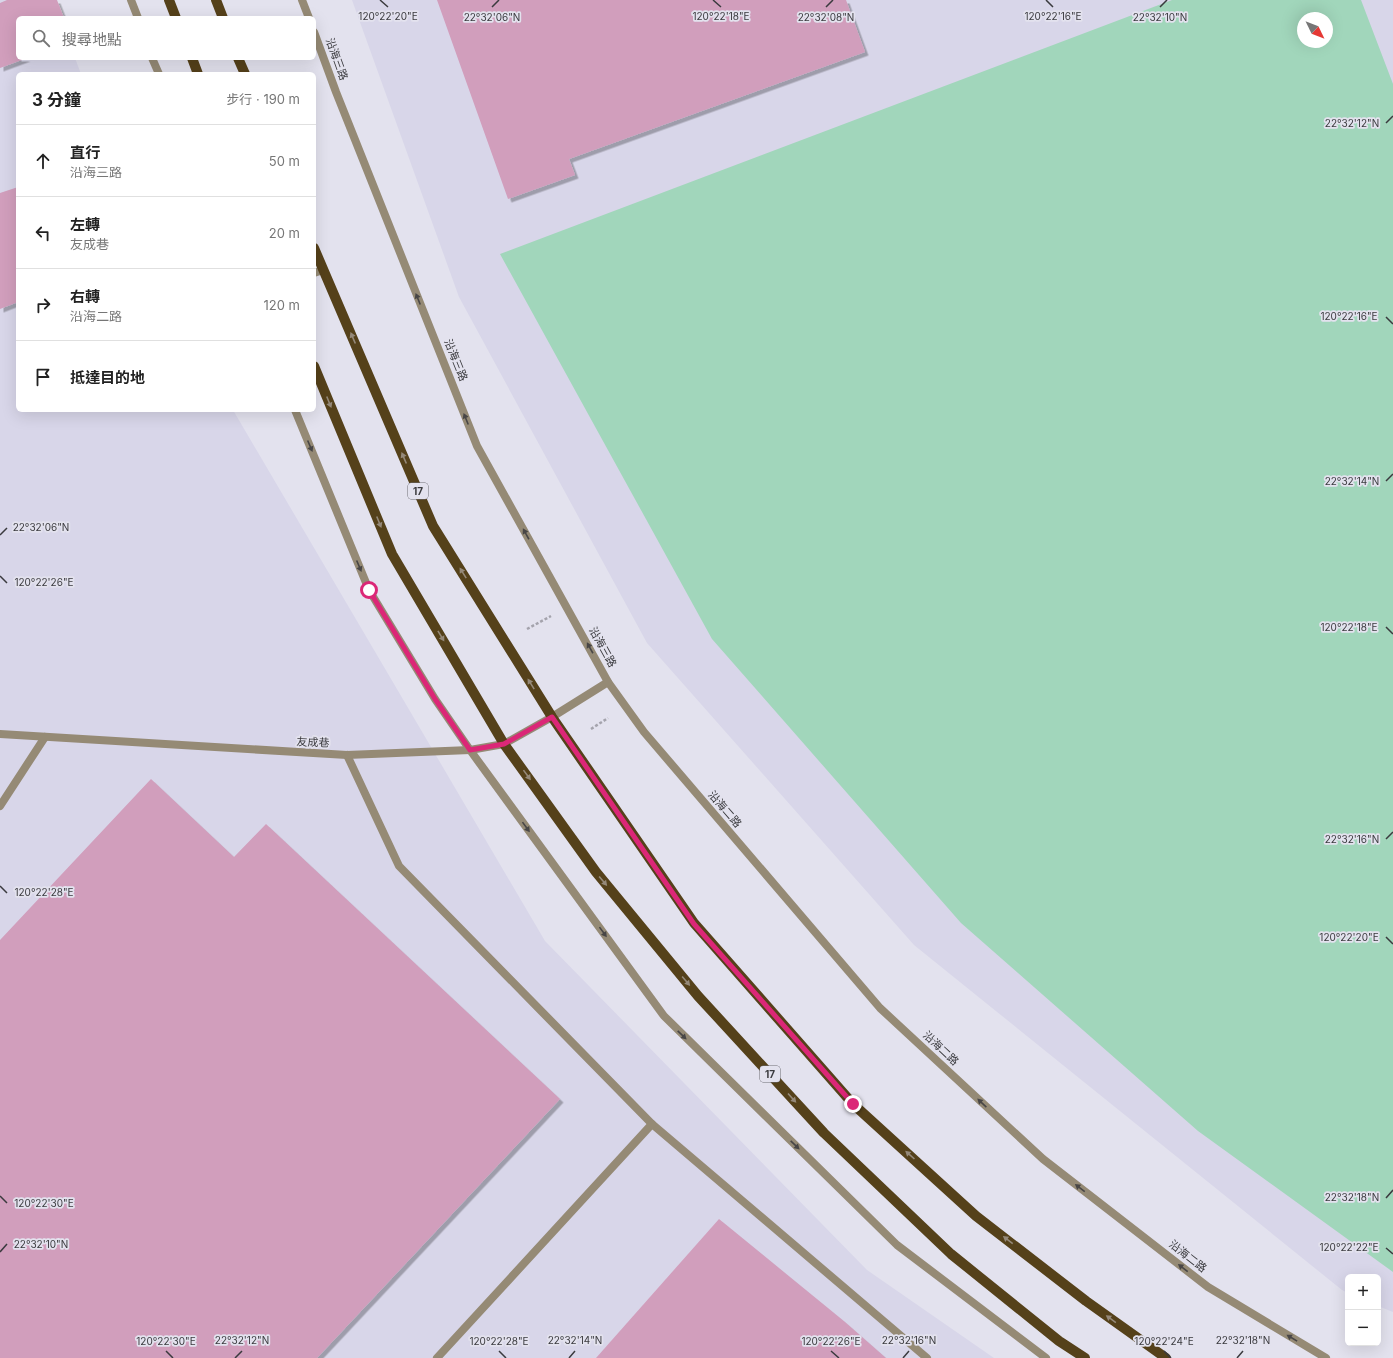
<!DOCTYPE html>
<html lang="zh-TW">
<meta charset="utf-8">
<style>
body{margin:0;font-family:Inter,"Noto Sans TC",sans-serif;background:#f6f6f6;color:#222}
.controls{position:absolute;right:12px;bottom:12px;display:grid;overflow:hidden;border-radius:6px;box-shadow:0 4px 16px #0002}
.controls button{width:36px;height:36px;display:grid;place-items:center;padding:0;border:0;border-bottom:1px solid #e0e0e0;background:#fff;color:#222;font:20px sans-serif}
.compass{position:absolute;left:1297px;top:12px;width:36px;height:36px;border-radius:50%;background:#fff;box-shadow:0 4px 16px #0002;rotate:133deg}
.stop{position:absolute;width:12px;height:12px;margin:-9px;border:3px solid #db2777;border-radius:50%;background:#fff}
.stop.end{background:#db2777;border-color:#fff;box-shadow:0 1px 4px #0008}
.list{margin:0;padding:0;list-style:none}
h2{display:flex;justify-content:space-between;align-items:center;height:52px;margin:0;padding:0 16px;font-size:17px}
h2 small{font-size:13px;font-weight:400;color:#767676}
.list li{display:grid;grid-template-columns:26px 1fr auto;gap:12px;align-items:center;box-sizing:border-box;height:72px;padding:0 16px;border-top:1px solid #e0e0e0}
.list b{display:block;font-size:15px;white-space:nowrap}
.list p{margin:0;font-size:13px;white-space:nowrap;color:#767676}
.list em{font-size:13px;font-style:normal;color:#767676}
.icon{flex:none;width:22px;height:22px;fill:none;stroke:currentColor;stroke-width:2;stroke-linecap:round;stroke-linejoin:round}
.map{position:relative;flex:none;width:1393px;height:1358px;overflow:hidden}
.search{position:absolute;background:#fff;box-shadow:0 4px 16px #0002;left:16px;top:16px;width:300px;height:44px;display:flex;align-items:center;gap:10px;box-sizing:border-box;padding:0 14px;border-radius:6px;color:#767676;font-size:15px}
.panel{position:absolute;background:#fff;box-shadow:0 4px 16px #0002;left:16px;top:72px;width:300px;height:340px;border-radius:6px}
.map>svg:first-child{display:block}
.built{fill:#d8d6e9;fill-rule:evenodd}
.green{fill:#a1d6bb;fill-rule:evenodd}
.building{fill:#d19ebc;filter:url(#shadow)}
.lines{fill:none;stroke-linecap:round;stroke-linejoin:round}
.path{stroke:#a4a3ac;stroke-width:2.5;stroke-dasharray:3 2;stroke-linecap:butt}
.lane{stroke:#958a75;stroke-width:8}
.street{stroke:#958a75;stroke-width:8}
.primary{stroke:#55411a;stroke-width:10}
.oneway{fill:#484646}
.oneway2{fill:#958979}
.route{stroke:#db2777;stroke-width:5}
.ticks{fill:none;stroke:#3a3a3e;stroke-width:1.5}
.labels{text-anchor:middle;stroke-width:3.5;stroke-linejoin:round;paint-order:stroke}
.shield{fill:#e3e2ee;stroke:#6d6c73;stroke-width:1}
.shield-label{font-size:10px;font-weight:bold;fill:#3a3a3e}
.street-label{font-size:11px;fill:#3a3a3e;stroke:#e3e2ee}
.ticks-label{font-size:10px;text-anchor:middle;fill:#3a3a3e;stroke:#e3e2ee;stroke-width:3.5;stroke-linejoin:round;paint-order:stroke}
</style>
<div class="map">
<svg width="1393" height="1358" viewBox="0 0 1393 1358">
<defs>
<filter id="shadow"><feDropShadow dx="3.5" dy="3.5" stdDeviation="0" flood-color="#0004"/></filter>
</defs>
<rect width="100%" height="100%" fill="#e3e2ee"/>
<g class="built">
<polygon points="0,0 52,0 18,18 18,58 75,58 81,74 18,74 18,410 233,410 545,941 867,1270 994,1358 0,1358"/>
<path d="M352,0H1393V1312L1378,1306V1277H1348V1293L1342,1290L914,945L647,643L459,297ZM1303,18H1327V42H1303Z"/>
</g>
<path class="green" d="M1172,0H1361L1393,84V1272L1198,1131L961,923L712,639L500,254ZM1303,18H1327V42H1303Z"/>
<g class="building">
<polygon points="7,0 57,0 64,18 18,18 18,58 27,58 0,68 0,3"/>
<polygon points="437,0 846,0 865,52 569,159 575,175 508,199"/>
<polygon points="18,187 18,302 0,309 0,193"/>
<polygon points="151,779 234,857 266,824 560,1099 317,1358 0,1358 0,940"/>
<polygon points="719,1219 845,1322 886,1358 596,1358"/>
</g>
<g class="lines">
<g class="path">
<polyline points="527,629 551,616"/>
<polyline points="591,729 608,718"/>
</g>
<g class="lane">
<polyline points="347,755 399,866 652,1124 927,1358"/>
<polyline points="0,806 45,737"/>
<polyline points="437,1358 652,1124"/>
</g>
<g class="street">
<polyline points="131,0 138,18"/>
<polyline points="302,0 309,18"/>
<polyline points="314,32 336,92 477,446 608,682 644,732 880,1008 1043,1159 1208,1287 1326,1358"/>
<polyline points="152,58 159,74"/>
<polyline points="314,273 323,270"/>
<polyline points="295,410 369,590 435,699 470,750 664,1016 897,1245 1046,1358"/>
<polyline points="0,734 347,755 470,750 504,744 552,717 608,682"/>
</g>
<g class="primary">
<polyline points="169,0 176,18"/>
<polyline points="216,0 223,18"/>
<polyline points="192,58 198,74"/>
<polyline points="238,58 245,74"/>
<polyline points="314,248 433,526 552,717 694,923 853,1104 976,1216 1086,1301 1166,1358"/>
<polyline points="314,366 392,554 504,744 596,872 698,996 824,1133 951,1254 1059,1341 1085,1358"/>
</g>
</g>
<defs><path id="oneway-solid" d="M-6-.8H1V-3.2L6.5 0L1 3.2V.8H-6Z"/></defs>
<g class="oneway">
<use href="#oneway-solid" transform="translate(418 299) rotate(-112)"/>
<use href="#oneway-solid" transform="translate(466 419) rotate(-112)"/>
<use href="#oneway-solid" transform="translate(310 446) rotate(67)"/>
<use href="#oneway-solid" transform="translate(526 534) rotate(-119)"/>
<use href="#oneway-solid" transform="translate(359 566) rotate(67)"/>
<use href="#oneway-solid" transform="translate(590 648) rotate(-119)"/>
<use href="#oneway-solid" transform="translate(526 827) rotate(54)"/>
<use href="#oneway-solid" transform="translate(603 932) rotate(54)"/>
<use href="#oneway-solid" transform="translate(682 1035) rotate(44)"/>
<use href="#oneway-solid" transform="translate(982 1103) rotate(-137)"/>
<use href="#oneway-solid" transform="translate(795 1145) rotate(44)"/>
<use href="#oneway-solid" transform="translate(1080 1188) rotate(-142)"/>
<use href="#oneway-solid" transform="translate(1183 1268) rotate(-142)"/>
<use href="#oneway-solid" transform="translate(1292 1338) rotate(-149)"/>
</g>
<g class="oneway2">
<use href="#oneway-solid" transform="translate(353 338) rotate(-113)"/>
<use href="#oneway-solid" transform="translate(329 402) rotate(68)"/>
<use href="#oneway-solid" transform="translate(404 458) rotate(-113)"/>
<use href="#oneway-solid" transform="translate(379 522) rotate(68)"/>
<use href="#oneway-solid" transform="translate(463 573) rotate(-122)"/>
<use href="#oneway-solid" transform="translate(441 636) rotate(59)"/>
<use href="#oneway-solid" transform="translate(531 684) rotate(-122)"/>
<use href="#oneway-solid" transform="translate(527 775) rotate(54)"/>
<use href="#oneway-solid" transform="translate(603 881) rotate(50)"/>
<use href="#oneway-solid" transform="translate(686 981) rotate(50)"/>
<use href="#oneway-solid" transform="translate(792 1098) rotate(48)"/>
<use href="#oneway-solid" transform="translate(910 1155) rotate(-138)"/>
<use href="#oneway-solid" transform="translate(1008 1240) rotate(-142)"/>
<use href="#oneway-solid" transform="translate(1111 1319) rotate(-144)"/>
</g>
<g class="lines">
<polyline class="route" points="369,590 435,699 470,750 504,744 552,717 694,924 853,1104"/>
</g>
<path class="ticks" d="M380,0L388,7M713,0L721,7M1046,0L1053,7M492,7L499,0M826,7L833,0M1160,7L1167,0M1386,123L1393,116M1386,317L1393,324M1386,481L1393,474M0,535L7,528M0,576L7,583M1386,627L1393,634M1386,839L1393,832M0,886L7,893M1386,937L1393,944M0,1196L7,1203M1386,1198L1393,1190M1386,1248L1393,1254M0,1252L7,1244M166,1351L173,1358M499,1351L506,1358M831,1351L839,1358M1164,1351L1171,1358M235,1358L242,1351M569,1358L575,1351M903,1358L909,1351M1237,1358L1243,1351"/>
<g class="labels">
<g class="shield">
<rect x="408" y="483" width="20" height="16" rx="3"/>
<rect x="760" y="1066" width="20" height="16" rx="3"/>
</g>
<g class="shield-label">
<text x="418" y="495">17</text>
<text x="770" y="1078">17</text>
</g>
<g class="street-label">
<text transform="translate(337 59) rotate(70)" y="4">沿海三路</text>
<text transform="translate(456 360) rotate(68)" y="4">沿海三路</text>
<text transform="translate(603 647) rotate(61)" y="4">沿海三路</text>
<text transform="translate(313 742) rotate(3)" y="4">友成巷</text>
<text transform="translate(725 809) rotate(49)" y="4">沿海二路</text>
<text transform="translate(941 1048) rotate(43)" y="4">沿海二路</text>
<text transform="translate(1188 1256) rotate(38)" y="4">沿海二路</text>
</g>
</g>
<g class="ticks-label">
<text x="388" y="20">120°22'20"E</text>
<text x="721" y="20">120°22'18"E</text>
<text x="1053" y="20">120°22'16"E</text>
<text x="492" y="21">22°32'06"N</text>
<text x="826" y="21">22°32'08"N</text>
<text x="1160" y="21">22°32'10"N</text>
<text x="1352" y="127">22°32'12"N</text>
<text x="1349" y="320">120°22'16"E</text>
<text x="1352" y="485">22°32'14"N</text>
<text x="41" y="531">22°32'06"N</text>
<text x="44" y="586">120°22'26"E</text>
<text x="1349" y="631">120°22'18"E</text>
<text x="1352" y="843">22°32'16"N</text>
<text x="44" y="896">120°22'28"E</text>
<text x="1349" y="941">120°22'20"E</text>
<text x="1352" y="1201">22°32'18"N</text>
<text x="44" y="1207">120°22'30"E</text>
<text x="41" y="1248">22°32'10"N</text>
<text x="1349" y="1251">120°22'22"E</text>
<text x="242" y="1344">22°32'12"N</text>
<text x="575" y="1344">22°32'14"N</text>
<text x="909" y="1344">22°32'16"N</text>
<text x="1243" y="1344">22°32'18"N</text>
<text x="166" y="1345">120°22'30"E</text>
<text x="499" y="1345">120°22'28"E</text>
<text x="831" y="1345">120°22'26"E</text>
<text x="1164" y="1345">120°22'24"E</text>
</g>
</svg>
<div class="controls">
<button>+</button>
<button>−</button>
</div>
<svg class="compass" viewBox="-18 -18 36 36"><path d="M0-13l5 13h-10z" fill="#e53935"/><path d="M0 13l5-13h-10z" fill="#767676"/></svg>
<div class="stop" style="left:369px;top:590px"></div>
<div class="stop end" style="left:853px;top:1104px"></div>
<div class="search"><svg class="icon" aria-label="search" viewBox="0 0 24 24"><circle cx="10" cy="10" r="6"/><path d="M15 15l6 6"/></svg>搜尋地點</div>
<section class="panel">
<h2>3 分鐘<small>步行 · 190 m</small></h2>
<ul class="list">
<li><svg class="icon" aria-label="ahead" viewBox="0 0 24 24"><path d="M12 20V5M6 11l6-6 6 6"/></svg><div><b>直行</b><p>沿海三路</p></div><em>50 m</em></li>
<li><svg class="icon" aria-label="left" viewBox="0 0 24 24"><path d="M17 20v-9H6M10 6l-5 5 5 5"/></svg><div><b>左轉</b><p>友成巷</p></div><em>20 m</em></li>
<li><svg class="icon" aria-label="right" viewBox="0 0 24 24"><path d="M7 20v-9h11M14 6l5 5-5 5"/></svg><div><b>右轉</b><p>沿海二路</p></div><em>120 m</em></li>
<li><svg class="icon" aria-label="arrive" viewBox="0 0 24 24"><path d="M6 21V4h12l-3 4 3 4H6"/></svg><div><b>抵達目的地</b></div></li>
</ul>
</section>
</div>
